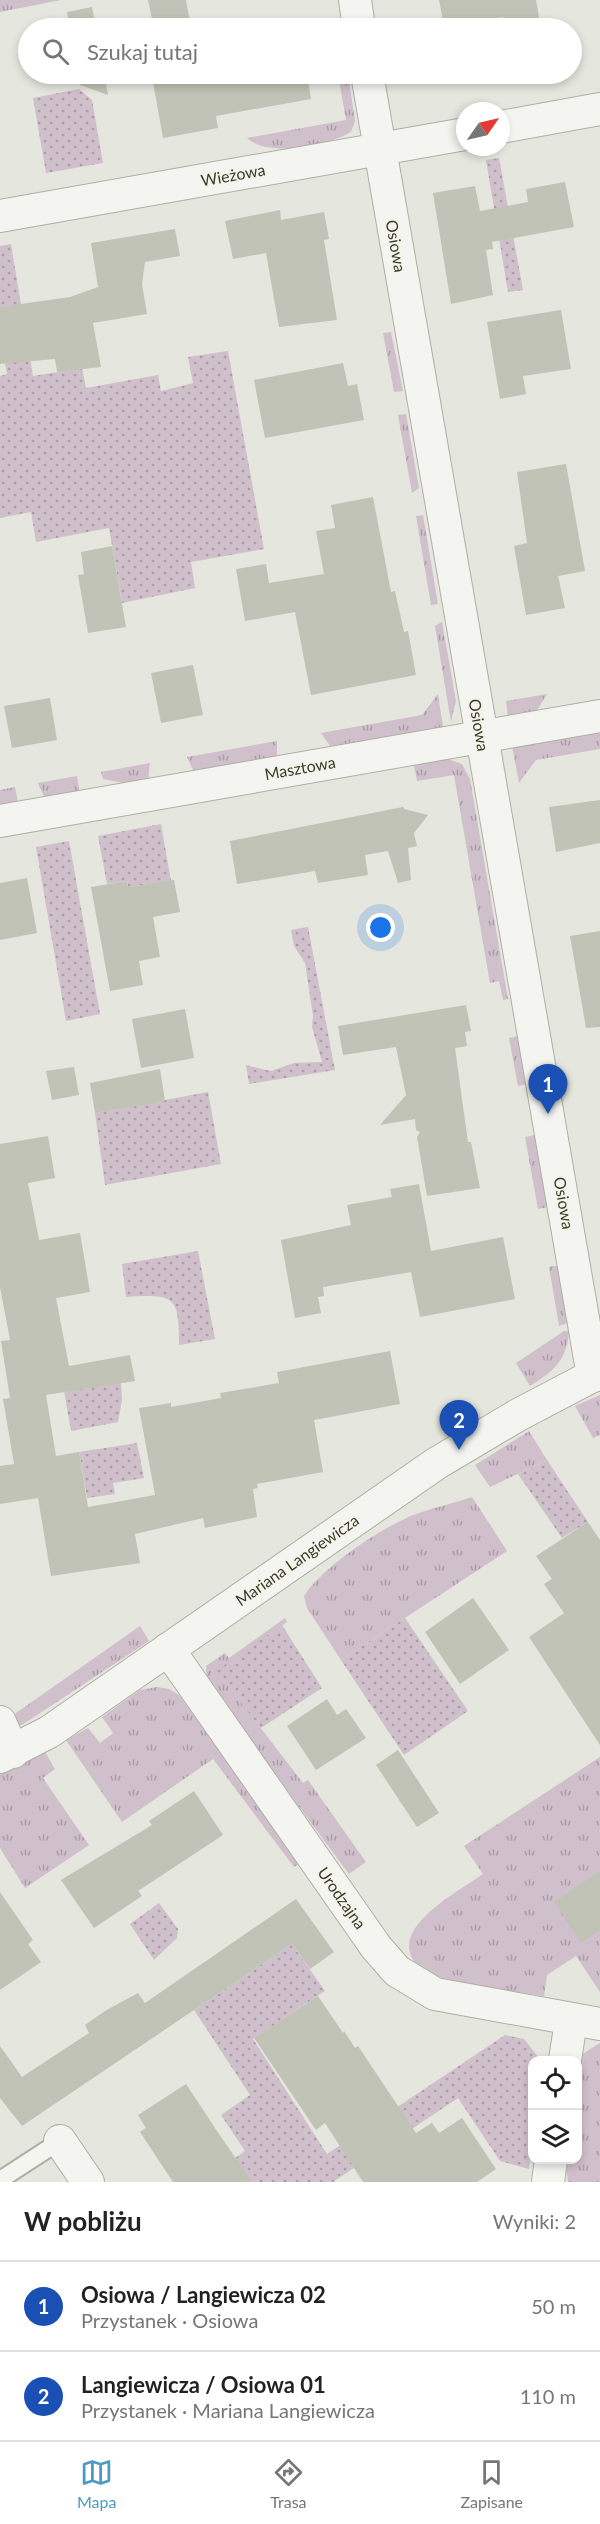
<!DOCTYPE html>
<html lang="pl">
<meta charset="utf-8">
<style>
body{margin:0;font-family:Lato,sans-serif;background:#f6f6f6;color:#222}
.controls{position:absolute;right:18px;bottom:18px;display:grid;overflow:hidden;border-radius:12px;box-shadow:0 3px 9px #0003}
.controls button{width:54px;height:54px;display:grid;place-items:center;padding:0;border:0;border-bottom:2px solid #e0e0e0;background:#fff;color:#222;font:30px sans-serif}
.compass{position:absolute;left:456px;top:102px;width:54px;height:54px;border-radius:50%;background:#fff;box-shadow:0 3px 9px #0003;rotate:56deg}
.you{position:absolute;left:381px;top:928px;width:21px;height:21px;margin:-15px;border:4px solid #fff;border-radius:50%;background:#1a73e8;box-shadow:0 0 0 9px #1a73e833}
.badge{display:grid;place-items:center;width:39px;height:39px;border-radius:50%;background:#4c99c3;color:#fff;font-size:20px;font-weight:700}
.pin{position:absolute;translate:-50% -50px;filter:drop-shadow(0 2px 3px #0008)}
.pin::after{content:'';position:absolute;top:32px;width:21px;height:18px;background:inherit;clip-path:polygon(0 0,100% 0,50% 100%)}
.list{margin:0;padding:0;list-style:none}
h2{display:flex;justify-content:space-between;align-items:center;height:78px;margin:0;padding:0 24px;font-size:26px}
h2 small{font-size:20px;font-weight:400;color:#767676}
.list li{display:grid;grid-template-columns:39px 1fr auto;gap:18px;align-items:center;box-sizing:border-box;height:90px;padding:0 24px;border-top:2px solid #e0e0e0}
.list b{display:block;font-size:22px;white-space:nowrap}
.list p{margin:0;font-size:20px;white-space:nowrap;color:#767676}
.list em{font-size:20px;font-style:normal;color:#767676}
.icon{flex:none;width:33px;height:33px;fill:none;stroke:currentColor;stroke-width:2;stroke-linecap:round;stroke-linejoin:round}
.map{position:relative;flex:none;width:600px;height:2182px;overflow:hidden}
.search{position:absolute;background:#fff;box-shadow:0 3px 9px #0003;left:18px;right:18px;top:18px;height:66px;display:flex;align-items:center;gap:15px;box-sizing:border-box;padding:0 21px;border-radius:33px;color:#767676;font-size:22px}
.sheet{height:258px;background:#fff}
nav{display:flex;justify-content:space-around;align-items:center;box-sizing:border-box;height:84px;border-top:2px solid #e0e0e0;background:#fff;font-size:16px;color:#767676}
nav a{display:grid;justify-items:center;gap:3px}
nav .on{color:#4c99c3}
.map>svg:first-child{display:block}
.grass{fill:url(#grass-tufts)}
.park{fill:url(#park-dots)}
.building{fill:#c1c3b6}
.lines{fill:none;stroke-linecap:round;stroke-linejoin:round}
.service-casing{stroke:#aeb0a4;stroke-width:20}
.minor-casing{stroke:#aeb0a4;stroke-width:34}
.service{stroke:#f4f5f0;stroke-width:16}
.minor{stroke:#f4f5f0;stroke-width:32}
.labels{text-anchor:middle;stroke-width:4.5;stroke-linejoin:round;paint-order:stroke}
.street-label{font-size:16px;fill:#393c28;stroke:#f4f4ed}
</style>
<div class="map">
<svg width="600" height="2182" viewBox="0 0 600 2182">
<defs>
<pattern id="grass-tufts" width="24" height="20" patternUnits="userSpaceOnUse" patternTransform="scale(1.5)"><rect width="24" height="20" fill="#d0c0cc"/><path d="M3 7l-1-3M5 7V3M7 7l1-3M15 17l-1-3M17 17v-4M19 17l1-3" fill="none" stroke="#aa9da6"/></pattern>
<pattern id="park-dots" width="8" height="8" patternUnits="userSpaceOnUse" patternTransform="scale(1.5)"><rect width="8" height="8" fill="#d0c0cc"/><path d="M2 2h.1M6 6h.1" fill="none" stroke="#aa9da6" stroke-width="1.8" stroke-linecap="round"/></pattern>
</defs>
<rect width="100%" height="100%" fill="#e5e6de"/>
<g class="grass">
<polygon points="0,0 61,0 0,12"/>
<path d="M338,74H348L355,121L351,132C327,146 269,158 247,138L346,120Z"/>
<polygon points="391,332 403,391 394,392 383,333"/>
<polygon points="406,414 419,488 412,493 398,415"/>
<polygon points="423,515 438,604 431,605 416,516"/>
<polygon points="442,622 456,701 451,722 435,626"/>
<polygon points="438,694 443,727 439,729 333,750 321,733 422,715"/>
<polygon points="547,694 535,714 508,717 506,701"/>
<polygon points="600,728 600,749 536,760 519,783 512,746"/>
<polygon points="277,741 277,757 194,772 187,757"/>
<polygon points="445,758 462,764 470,779 508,999 503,1000 499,981 490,983 454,775 417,781 413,760"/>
<polygon points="150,763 148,780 123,783 103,779 101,772"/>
<polygon points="77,776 80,795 46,801 38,783"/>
<polygon points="15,787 18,802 0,809 0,790"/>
<polygon points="518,1036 527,1084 518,1086 509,1038"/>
<polygon points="536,1135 549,1207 538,1209 525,1137"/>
<polygon points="559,1265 567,1323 559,1326 549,1267"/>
<path d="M564,1331H569C567,1360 554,1371 530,1386L516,1363Z"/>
<polygon points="600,1395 600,1435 593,1438 575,1406"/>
<polygon points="529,1431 547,1460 490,1487 475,1465"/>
<path d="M472,1497L507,1551L341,1660L307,1608L304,1596C322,1567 386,1524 419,1513C436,1507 454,1503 472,1497Z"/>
<polygon points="285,1618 287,1622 217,1671 303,1783 308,1780 366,1862 349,1874 220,1700 207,1678 206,1666 225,1653 229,1658"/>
<polygon points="140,1626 149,1641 22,1725 17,1726 6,1720"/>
<polygon points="157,1687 169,1689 179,1695 301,1863 294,1867 213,1759 122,1822 66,1740 88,1728 100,1743 113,1733 102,1717 140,1690"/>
<polygon points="45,1752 55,1769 43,1778 89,1845 25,1888 0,1848 0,1774"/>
<path d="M600,1757V1992L576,1956L547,1975L544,1996L434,1979C368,1939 450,1897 483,1874L464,1846Z"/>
<polygon points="600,2043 600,2182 568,2182 565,2160 578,2160 579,2056"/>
</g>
<g class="park">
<polygon points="79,89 92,100 103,163 46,173 33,98"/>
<polygon points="499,158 523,290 508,292 486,160"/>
<polygon points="11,244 33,376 82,368 86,388 158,375 161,391 193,383 188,357 228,351 264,549 191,562 195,588 122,603 109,528 36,542 31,512 0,518 0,376 7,374 0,336 0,246"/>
<polygon points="161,824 171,881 128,887 127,881 107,884 98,836"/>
<polygon points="69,841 100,1014 66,1021 36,847"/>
<polygon points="308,927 335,1070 249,1084 246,1065 271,1071 294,1063 322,1062 312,1027 313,1016 305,963 294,946 291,930"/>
<polygon points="208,1092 221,1164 105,1185 95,1113"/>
<path d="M198,1251L215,1339L179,1345C179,1296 175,1294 126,1297L122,1264Z"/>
<polygon points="121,1382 122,1400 118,1422 71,1431 64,1391"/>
<polygon points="137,1443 144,1478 113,1483 115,1494 87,1498 79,1452"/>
<polygon points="547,1460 588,1522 562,1538 518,1474"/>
<polygon points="405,1618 468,1711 404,1755 341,1660"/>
<polygon points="282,1625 322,1688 261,1728 216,1671"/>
<polygon points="159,1903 178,1929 177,1938 154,1960 130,1924"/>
<polygon points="292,1944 325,1991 253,2039 327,2154 505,2035 524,2039 540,2059 532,2060 532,2131 529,2169 500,2161 458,2098 333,2182 246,2182 235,2158 245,2151 221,2115 250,2095 194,2010"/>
</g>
<g class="building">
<polygon points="148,0 186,0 191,28 154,28"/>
<polygon points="439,0 536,0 541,28 505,28 503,17 444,27"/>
<polygon points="92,7 96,28 70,28 67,12"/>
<polygon points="78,74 104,74 108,95 80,85"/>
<polygon points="201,74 201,78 206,77 207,83 255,74 307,74 311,99 216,116 218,128 163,138 153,82"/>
<polygon points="409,74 455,74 455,76 411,84"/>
<polygon points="565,182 574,227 492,242 493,249 486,250 493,295 451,304 433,193 475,186 480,211 528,202 526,189"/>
<polygon points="280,210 281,220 324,212 329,239 324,240 337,320 279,327 266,253 233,259 225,221"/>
<polygon points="175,229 180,256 145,262 142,284 147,314 93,323 101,367 57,372 55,359 0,364 0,307 70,297 98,287 91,243"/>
<polygon points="561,310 571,369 523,376 526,394 500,399 487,322"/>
<polygon points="343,363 348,386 357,384 364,420 265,438 254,380"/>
<polygon points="566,464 585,571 558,576 565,608 526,615 514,546 527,543 517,472"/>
<polygon points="373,497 391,592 395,591 404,632 408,631 416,675 311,695 295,612 245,621 236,569 266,564 269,583 324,574 316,531 335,528 331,505"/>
<polygon points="112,546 126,627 88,633 78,575 84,574 81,552"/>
<polygon points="193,665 203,715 161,723 151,673"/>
<polygon points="50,698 57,740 12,748 4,706"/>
<polygon points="600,800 600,843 556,852 549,807"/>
<polygon points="403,807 404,809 428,815 414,833 417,846 408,848 411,880 398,883 388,851 365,855 368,875 318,883 315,871 237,884 230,841"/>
<polygon points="27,878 37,933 0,940 0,883"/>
<polygon points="174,880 180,912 153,917 160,957 139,961 143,985 110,991 91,887 127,881 128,887"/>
<polygon points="600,931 600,1027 586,1028 570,936"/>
<polygon points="466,1005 471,1031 465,1032 467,1046 455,1048 468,1142 471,1142 480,1188 427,1196 417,1137 420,1132 416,1130 415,1119 380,1125 406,1095 396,1047 343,1055 338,1026"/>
<polygon points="185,1009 194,1058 141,1068 132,1019"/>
<polygon points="74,1067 79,1095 52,1100 46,1071"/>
<polygon points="160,1069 165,1101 95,1113 90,1083"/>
<polygon points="48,1136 55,1178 28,1183 39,1240 80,1233 90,1292 56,1298 69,1366 130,1355 135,1381 46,1395 56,1456 79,1452 88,1507 155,1495 139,1408 171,1403 171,1407 221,1398 220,1393 279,1383 277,1372 390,1351 400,1404 314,1420 323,1472 257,1484 258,1488 253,1489 257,1517 205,1528 203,1518 135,1534 140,1563 51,1576 38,1498 0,1504 0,1466 14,1464 3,1399 10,1398 1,1341 10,1340 0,1287 0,1144"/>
<polygon points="419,1184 431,1251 503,1237 515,1299 420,1317 411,1272 323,1287 324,1296 318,1297 321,1313 295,1318 281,1240 351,1225 347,1205 392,1197 390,1189"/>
<polygon points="588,1522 600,1540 600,1745 529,1637 564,1613 544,1584 552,1579 536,1556"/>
<polygon points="473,1598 509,1650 460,1684 425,1632"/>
<polygon points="327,1699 337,1715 346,1709 366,1738 316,1770 287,1726"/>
<polygon points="398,1750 439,1813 417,1827 376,1765"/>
<polygon points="194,1791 223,1835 138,1891 142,1896 94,1928 61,1880 152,1825 149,1821"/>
<polygon points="600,1871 600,1930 581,1943 554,1902"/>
<polygon points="0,1892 33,1940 28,1944 41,1962 0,1990"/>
<polygon points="296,1899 334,1952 310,1969 292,1944 22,2126 0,2098 0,2046 22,2077 89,2033 85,2025 105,2011 138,1993 145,2003"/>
<polygon points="318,1996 343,2033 344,2031 355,2048 358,2046 416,2133 432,2123 439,2133 462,2118 496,2169 477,2182 363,2182 325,2123 316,2130 254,2038"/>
<polygon points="186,2084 217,2131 252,2182 173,2182 140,2132 146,2128 138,2115"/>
</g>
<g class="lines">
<defs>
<polyline id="service" points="0,2180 60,2141"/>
<g id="minor">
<polyline points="355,0 359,28"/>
<polyline points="367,74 593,1376"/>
<polyline points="501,127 600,109"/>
<polyline points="0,216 465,134"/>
<polyline points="0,821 600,716"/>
<polyline points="168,1649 376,1947 397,1971 435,1994 600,2024"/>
<polyline points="0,1722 13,1752"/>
<polyline points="0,1757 49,1732 437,1463 518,1415 600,1372"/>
<polyline points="565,2060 571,2021"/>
<polyline points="60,2141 88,2182"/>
<polyline points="548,2182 551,2160"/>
</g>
</defs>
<use href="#service" class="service-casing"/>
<use href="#minor" class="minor-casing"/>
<use href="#service" class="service"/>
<use href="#minor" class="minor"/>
</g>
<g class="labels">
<g class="street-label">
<text transform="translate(233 175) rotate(-10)" y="6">Wieżowa</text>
<text transform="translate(396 246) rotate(80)" y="6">Osiowa</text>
<text transform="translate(479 725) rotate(80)" y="6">Osiowa</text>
<text transform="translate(300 768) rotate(-10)" y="6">Masztowa</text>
<text transform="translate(564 1203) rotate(80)" y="6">Osiowa</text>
<text transform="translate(297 1560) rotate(-35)" y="6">Mariana Langiewicza</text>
<text transform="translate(342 1898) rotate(55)" y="6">Urodzajna</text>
</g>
</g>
</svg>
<div class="controls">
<button><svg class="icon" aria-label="locate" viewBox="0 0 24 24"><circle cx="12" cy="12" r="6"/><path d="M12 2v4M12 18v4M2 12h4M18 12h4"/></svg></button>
<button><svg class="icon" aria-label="layers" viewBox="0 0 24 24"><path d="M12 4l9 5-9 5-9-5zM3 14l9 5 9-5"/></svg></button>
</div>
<svg class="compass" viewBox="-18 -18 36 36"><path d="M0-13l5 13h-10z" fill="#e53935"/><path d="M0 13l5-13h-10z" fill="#767676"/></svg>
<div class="you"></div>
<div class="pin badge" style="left:548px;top:1114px;background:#1a4fb4">1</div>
<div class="pin badge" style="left:459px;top:1450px;background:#1a4fb4">2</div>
<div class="search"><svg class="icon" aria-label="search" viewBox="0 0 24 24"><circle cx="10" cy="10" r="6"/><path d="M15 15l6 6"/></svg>Szukaj tutaj</div>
</div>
<section class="sheet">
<h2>W pobliżu<small>Wyniki: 2</small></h2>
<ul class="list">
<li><span class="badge" style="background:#1a4fb4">1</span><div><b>Osiowa / Langiewicza 02</b><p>Przystanek · Osiowa</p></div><em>50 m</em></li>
<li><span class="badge" style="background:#1a4fb4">2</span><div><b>Langiewicza / Osiowa 01</b><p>Przystanek · Mariana Langiewicza</p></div><em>110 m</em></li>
</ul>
</section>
<nav>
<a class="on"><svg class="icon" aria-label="map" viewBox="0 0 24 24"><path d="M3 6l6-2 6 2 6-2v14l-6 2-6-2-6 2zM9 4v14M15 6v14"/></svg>Mapa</a>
<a><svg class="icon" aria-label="directions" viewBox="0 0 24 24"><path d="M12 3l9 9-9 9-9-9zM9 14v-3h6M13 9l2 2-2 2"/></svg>Trasa</a>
<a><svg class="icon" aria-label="saved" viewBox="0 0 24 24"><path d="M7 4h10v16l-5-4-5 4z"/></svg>Zapisane</a>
</nav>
